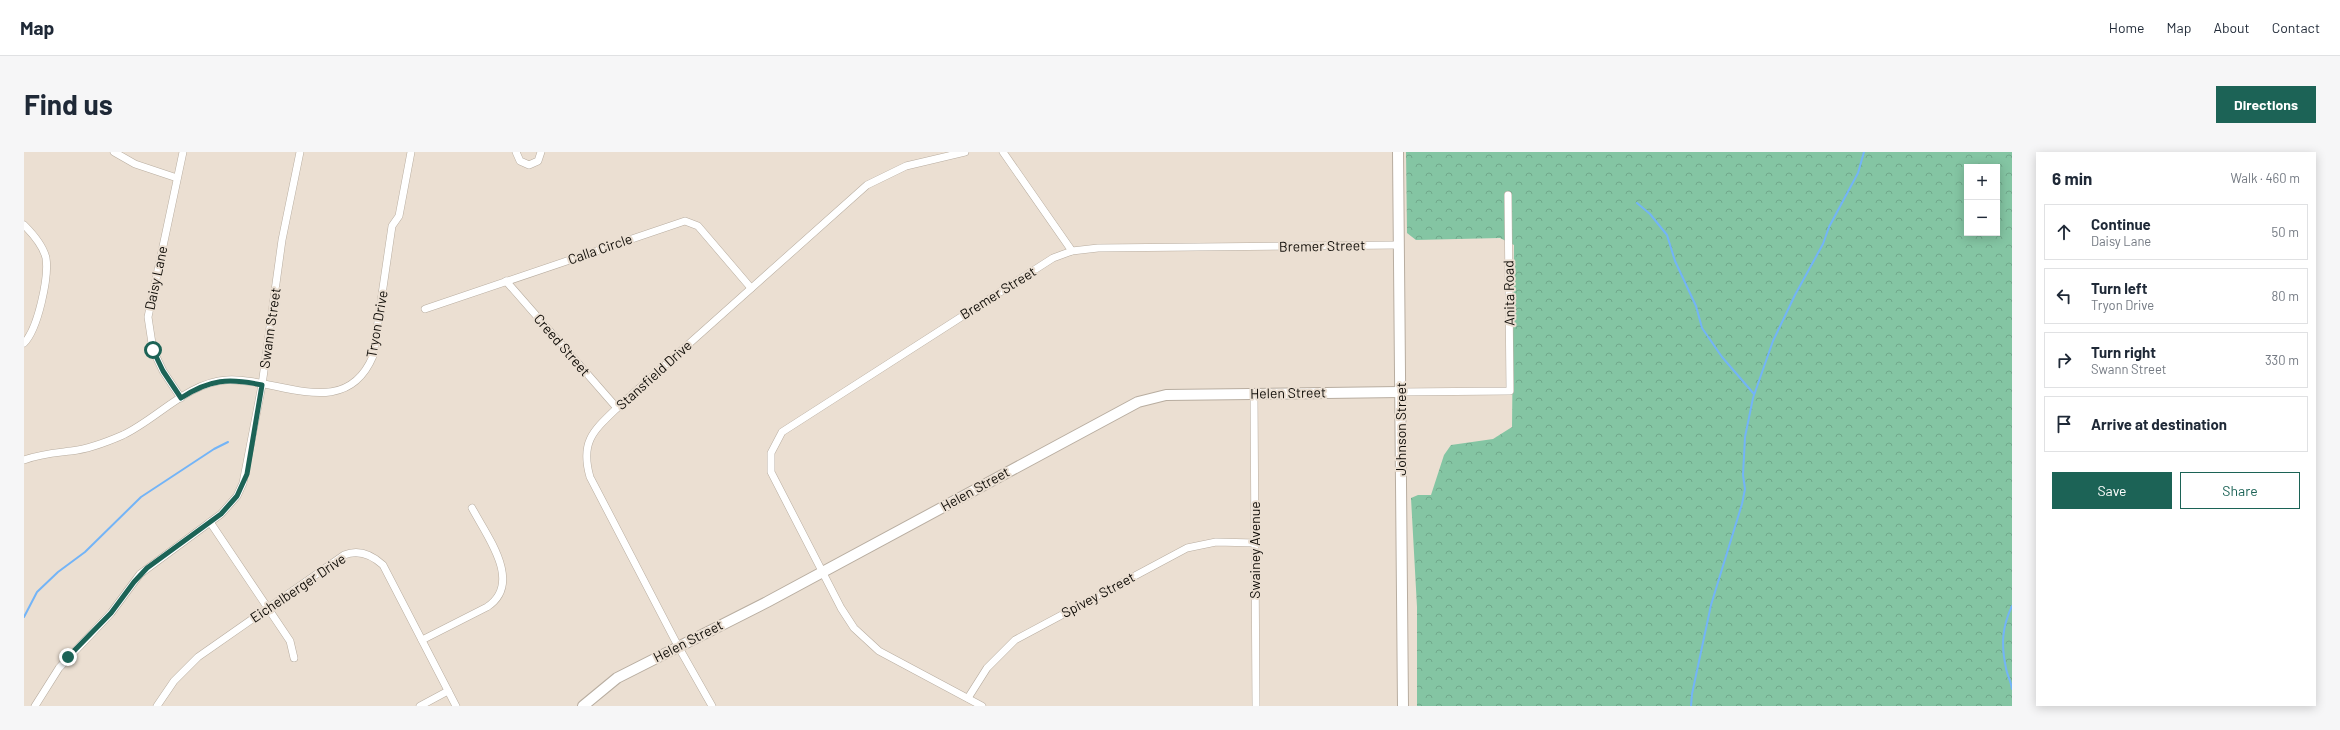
<!DOCTYPE html>
<meta charset="utf-8">
<style>
body{margin:0;font-family:Barlow,sans-serif;background:#f6f6f7;color:#1f2937}
.controls{position:absolute;right:12px;top:12px;display:grid;overflow:hidden;border-radius:0px;box-shadow:0 2px 10px #0003}
.controls button{width:36px;height:36px;display:grid;place-items:center;padding:0;border:0;border-bottom:1px solid #e0e1e3;background:#fff;color:#1f2937;font:20px sans-serif}
.stop{position:absolute;width:12px;height:12px;margin:-9px;border:3px solid #1c6356;border-radius:50%;background:#fff}
.stop.end{background:#1c6356;border-color:#fff;box-shadow:0 1px 4px #0008}
.list{margin:0;padding:0;list-style:none}
h2{display:flex;justify-content:space-between;align-items:center;height:52px;margin:0;padding:0 16px;font-size:17px}
h2 small{font-size:13px;font-weight:400;color:#747a83}
.list li{display:grid;grid-template-columns:26px 1fr auto;gap:12px;align-items:center;box-sizing:border-box;height:56px;margin:0 8px 8px;padding:0 8px;border:1px solid #e0e1e3;border-radius:0px}
.list b{display:block;font-size:15px;white-space:nowrap}
.list p{margin:0;font-size:13px;white-space:nowrap;color:#747a83}
.list em{font-size:13px;font-style:normal;color:#747a83}
.actions{display:flex;gap:8px;padding:12px 16px}
.actions a{flex:1;padding:9px 0;border:1px solid #1c6356;border-radius:0px;text-align:center;font-size:14px;color:#1c6356}
.actions .main{background:#1c6356;color:#fff}
.icon{flex:none;width:22px;height:22px;fill:none;stroke:currentColor;stroke-width:2;stroke-linecap:round;stroke-linejoin:round}
.map{position:relative;flex:none;width:1988px;height:554px;overflow:hidden;border-radius:0px}
header{display:flex;align-items:center;gap:24px;box-sizing:border-box;height:56px;padding:0 20px;background:#fff;border-bottom:1px solid #e0e1e3}
header strong{font-size:19px}
nav{display:flex;gap:22px;margin-inline-start:auto;font-size:14px}
.intro{display:flex;align-items:center;justify-content:space-between;box-sizing:border-box;height:96px;padding:0 24px}
h1{margin:0;font-size:28px}
.button{padding:10px 18px;border-radius:0px;background:#1c6356;color:#fff;font-size:14px;font-weight:700}
main{display:flex;gap:24px;padding:0 24px}
aside{flex:1;background:#fff;border-radius:0px;box-shadow:0 2px 10px #0003}
.map>svg:first-child{display:block}
.forest{fill:url(#forest-crowns);fill-rule:evenodd}
.lines{fill:none;stroke-linecap:round;stroke-linejoin:round}
.stream{stroke:#73b4f7;stroke-width:2}
.street-casing{stroke:#b8ada0;stroke-width:8}
.secondary-casing{stroke:#b8ada0;stroke-width:12}
.street{stroke:#fff;stroke-width:7}
.secondary{stroke:#fff;stroke-width:10}
.route{stroke:#1c6356;stroke-width:5}
.labels{text-anchor:middle;stroke-width:4;stroke-linejoin:round;paint-order:stroke}
.street-label{font-size:14px;fill:#0f0c07;stroke:#ebdfd2}
</style>
<header>
<strong>Map</strong>
<nav><a>Home</a><a>Map</a><a>About</a><a>Contact</a></nav>
</header>
<div class="intro"><h1>Find us</h1><a class="button">Directions</a></div>
<main>
<div class="map">
<svg width="1988" height="554" viewBox="0 0 1988 554">
<defs>
<pattern id="forest-crowns" width="20" height="18" patternUnits="userSpaceOnUse"><rect width="20" height="18" fill="#84c5a3"/><path d="M2 6a3 3 0 1 1 6 0M12 15a3 3 0 1 1 6 0" fill="none" stroke="#71a88b"/></pattern>
</defs>
<rect width="100%" height="100%" fill="#ebdfd2"/>
<path class="forest" d="M1382,0H1988V554H1393V455L1387,346L1394,343H1407L1420,303L1427,293L1469,287L1488,275L1490,93L1476,86L1392,88L1383,81ZM1943,15H1973V81H1943Z"/>
<g class="lines">
<g class="stream">
<polyline points="1613,51 1626,62 1643,83 1651,109 1672,154 1678,176 1698,205 1730,242"/>
<path d="M1988,454C1978,475 1977,493 1982,516C1983,523 1987,529 1988,537"/>
<polyline points="0,465 13,440 34,420 61,400 117,345 190,297 204,290"/>
<polyline points="1667,554 1668,542 1687,453 1718,352 1721,337 1719,323 1721,285 1729,246 1749,189 1771,143 1799,92 1805,75 1834,21 1840,0"/>
</g>
<defs>
<g id="street">
<polyline points="90,0 111,12 153,26"/>
<polyline points="492,0 496,9 505,13 514,9 517,0"/>
<polyline points="979,0 1048,99"/>
<path d="M0,73C9,82 19,93 22,106C25,125 14,177 0,191"/>
<polyline points="482,129 593,256"/>
<polyline points="401,157 661,69 674,74 727,136"/>
<polyline points="1376,240 1486,239 1484,43"/>
<polyline points="1230,242 1232,554"/>
<polyline points="157,246 139,219 129,198 124,165 159,0"/>
<path d="M0,308C16,302 31,301 47,299C65,297 83,290 99,283C133,267 164,230 203,228C253,225 321,271 349,204L368,74L375,64L387,0"/>
<polyline points="186,370 266,489 270,506"/>
<path d="M398,488L463,455C500,431 462,383 448,356"/>
<polyline points="944,546 963,516 991,488 1163,396 1192,390 1231,391"/>
<polyline points="11,554 35,516 87,461 116,422 197,362 213,344 219,331 238,233 258,88 276,0"/>
<path d="M133,554L150,529L174,505L320,403C335,397 348,403 359,413L432,554"/>
<polyline points="396,554 424,539"/>
<path d="M688,554L654,494L566,325C556,290 569,279 593,256L843,33L882,14L941,0"/>
<polyline points="958,554 855,499 830,476 817,456 747,320 747,301 758,280 1029,106 1048,99 1074,96 1375,93"/>
</g>
<g id="secondary">
<polyline points="1374,0 1379,554"/>
<polyline points="559,554 593,526 743,450 1114,250 1142,243 1376,240"/>
</g>
</defs>
<use href="#street" class="street-casing"/>
<use href="#secondary" class="secondary-casing"/>
<use href="#street" class="street"/>
<use href="#secondary" class="secondary"/>
</g>
<g class="lines">
<path class="route" d="M44,505L87,461L110,430L123,416L197,362L213,344L223,322L238,233C205,226 186,227 157,246L139,219L129,198"/>
</g>
<g class="labels">
<g class="street-label">
<text transform="translate(1298 94) rotate(-1)" y="5">Bremer Street</text>
<text transform="translate(576 97) rotate(-19)" y="5">Calla Circle</text>
<text transform="translate(132 126) rotate(-78)" y="5">Daisy Lane</text>
<text transform="translate(974 141) rotate(-32)" y="5">Bremer Street</text>
<text transform="translate(1485 141) rotate(-91)" y="5">Anita Road</text>
<text transform="translate(353 172) rotate(-80)" y="5">Tryon Drive</text>
<text transform="translate(246 176) rotate(-82)" y="5">Swann Street</text>
<text transform="translate(538 193) rotate(49)" y="5">Creed Street</text>
<text transform="translate(630 223) rotate(-42)" y="5">Stansfield Drive</text>
<text transform="translate(1264 241) rotate(-1)" y="5">Helen Street</text>
<text transform="translate(1377 277) rotate(-90)" y="5">Johnson Street</text>
<text transform="translate(951 337) rotate(-29)" y="5">Helen Street</text>
<text transform="translate(1231 398) rotate(-90)" y="5">Swainey Avenue</text>
<text transform="translate(274 436) rotate(-34)" y="5">Eichelberger Drive</text>
<text transform="translate(1074 443) rotate(-28)" y="5">Spivey Street</text>
<text transform="translate(664 489) rotate(-27)" y="5">Helen Street</text>
</g>
</g>
</svg>
<div class="controls">
<button>+</button>
<button>−</button>
</div>
<div class="stop" style="left:129px;top:198px"></div>
<div class="stop end" style="left:44px;top:505px"></div>
</div>
<aside>
<h2>6 min<small>Walk · 460 m</small></h2>
<ul class="list">
<li><svg class="icon" aria-label="ahead" viewBox="0 0 24 24"><path d="M12 20V5M6 11l6-6 6 6"/></svg><div><b>Continue</b><p>Daisy Lane</p></div><em>50 m</em></li>
<li><svg class="icon" aria-label="left" viewBox="0 0 24 24"><path d="M17 20v-9H6M10 6l-5 5 5 5"/></svg><div><b>Turn left</b><p>Tryon Drive</p></div><em>80 m</em></li>
<li><svg class="icon" aria-label="right" viewBox="0 0 24 24"><path d="M7 20v-9h11M14 6l5 5-5 5"/></svg><div><b>Turn right</b><p>Swann Street</p></div><em>330 m</em></li>
<li><svg class="icon" aria-label="arrive" viewBox="0 0 24 24"><path d="M6 21V4h12l-3 4 3 4H6"/></svg><div><b>Arrive at destination</b></div></li>
</ul>
<div class="actions"><a class="main">Save</a><a>Share</a></div>
</aside>
</main>
